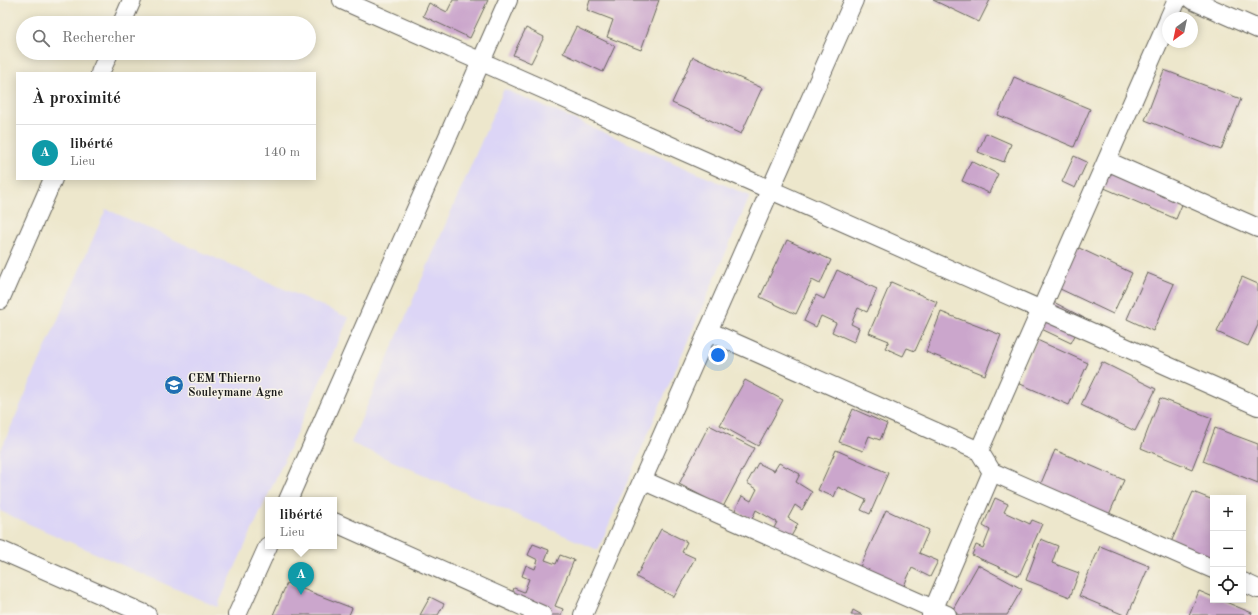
<!DOCTYPE html>
<html lang="fr">
<meta charset="utf-8">
<style>
body{margin:0;font-family:"Old Standard TT",serif;background:#f2f2f2;color:#222}
.controls{position:absolute;right:12px;bottom:12px;display:grid;overflow:hidden;border-radius:0px;box-shadow:0 2px 10px #0003}
.controls button{width:36px;height:36px;display:grid;place-items:center;padding:0;border:0;border-bottom:1px solid #e0e0e0;background:#fff;color:#222;font:20px sans-serif}
.compass{position:absolute;left:1162px;top:12px;width:36px;height:36px;border-radius:50%;background:#fff;box-shadow:0 2px 10px #0003;rotate:213deg}
.you{position:absolute;left:718px;top:355px;width:14px;height:14px;margin:-10px;border:3px solid #fff;border-radius:50%;background:#1a73e8;box-shadow:0 0 0 6px #1a73e833}
.badge{display:grid;place-items:center;width:26px;height:26px;border-radius:50%;background:#1f6fb2;color:#fff;font-size:13px;font-weight:700}
.pin{position:absolute;translate:-50% -33px;filter:drop-shadow(0 1px 2px #0008)}
.pin::after{content:'';position:absolute;top:21px;width:14px;height:12px;background:inherit;clip-path:polygon(0 0,100% 0,50% 100%)}
.popup{position:absolute;left:265px;top:497px;width:72px;height:52px;box-sizing:border-box;display:grid;place-content:center;border-radius:0px;background:#fff;filter:drop-shadow(0 1px 3px #0005);font-size:13px;white-space:nowrap;color:#767676}
.popup b{font-size:15px;color:#222}
.popup::after{content:'';position:absolute;left:50%;top:100%;margin-left:-8px;border:8px solid transparent;border-top-color:#fff}
.list{margin:0;padding:0;list-style:none}
h2{display:flex;justify-content:space-between;align-items:center;height:52px;margin:0;padding:0 16px;font-size:17px}
h2 small{font-size:13px;font-weight:400;color:#767676}
.list li{display:grid;grid-template-columns:26px 1fr auto;gap:12px;align-items:center;box-sizing:border-box;height:56px;padding:0 16px;border-top:1px solid #e0e0e0}
.list b{display:block;font-size:15px;white-space:nowrap}
.list p{margin:0;font-size:13px;white-space:nowrap;color:#767676}
.list em{font-size:13px;font-style:normal;color:#767676}
.icon{flex:none;width:22px;height:22px;fill:none;stroke:currentColor;stroke-width:2;stroke-linecap:round;stroke-linejoin:round}
.map{position:relative;flex:none;width:1258px;height:615px;overflow:hidden}
.search{position:absolute;background:#fff;box-shadow:0 2px 10px #0003;left:16px;top:16px;width:300px;height:44px;display:flex;align-items:center;gap:10px;box-sizing:border-box;padding:0 14px;border-radius:22px;color:#767676;font-size:15px}
.panel{position:absolute;background:#fff;box-shadow:0 2px 10px #0003;left:16px;top:72px;width:300px;height:108px;border-radius:0px}
.map>svg:first-child{display:block}
.built{fill:#dcd5f6}
.building{fill:#cba6cc}
.lines{fill:none;stroke-linecap:round;stroke-linejoin:round}
.minor-casing{stroke:#65635a;stroke-width:20}
.minor{stroke:#fff;stroke-width:18}
.labels{text-anchor:middle;stroke-width:3;stroke-linejoin:round;paint-order:stroke}
.poi-label{font-size:12px;font-weight:bold;fill:#1c1c1c;stroke:#f7f3e8;text-anchor:start}
</style>
<div class="map">
<svg width="1258" height="615" viewBox="0 0 1258 615">
<rect width="100%" height="100%" fill="#f7f3e8"/>
<filter id="ink" filterUnits="userSpaceOnUse"><feTurbulence type="fractalNoise" baseFrequency=".025" numOctaves="2"/><feDisplacementMap in="SourceGraphic" scale="8" xChannelSelector="R" yChannelSelector="G"/><feConvolveMatrix kernelMatrix="1 2 1 2 8 2 1 2 1" color-interpolation-filters="sRGB"/></filter>
<filter id="wash" filterUnits="userSpaceOnUse"><feTurbulence type="fractalNoise" baseFrequency=".012" numOctaves="4" result="noise"/><feDisplacementMap in="SourceGraphic" scale="16" xChannelSelector="R" yChannelSelector="G"/><feGaussianBlur stdDeviation="0.9" result="paint"/><feColorMatrix in="noise" values="0 0 0 0 0 0 0 0 0 0 0 0 0 0 0 0 0 1.4 0 .05"/><feComposite in="paint" operator="in"/></filter>
<g filter="url(#wash)">
<rect width="100%" height="100%" fill="#ede7cc"/>
<g class="built">
<polygon points="504,89 750,196 598,550 351,443"/>
<polygon points="106,209 349,318 217,607 0,511 0,452"/>
</g>
<g id="blocks">
<g class="building">
<polygon points="453,0 488,0 470,38 423,16 429,3 447,12"/>
<polygon points="590,0 659,0 641,50 607,37 613,20 587,10"/>
<polygon points="933,0 990,0 979,22"/>
<polygon points="576,27 615,46 603,72 563,53"/>
<polygon points="526,28 544,37 531,63 513,55"/>
<polygon points="693,57 762,88 741,134 672,103"/>
<polygon points="1164,70 1241,99 1221,150 1145,120"/>
<polygon points="1014,77 1090,109 1074,147 998,115"/>
<polygon points="986,133 1011,144 1004,162 978,152"/>
<polygon points="1074,156 1087,162 1075,188 1062,182"/>
<polygon points="971,161 998,174 989,193 962,181"/>
<polygon points="1112,164 1186,195 1176,219 1102,187"/>
<polygon points="787,240 831,260 820,284 812,280 796,314 760,297"/>
<polygon points="1077,247 1132,273 1113,314 1058,288"/>
<polygon points="837,270 877,289 867,312 858,308 851,324 859,328 854,342 832,332 836,323 821,316 816,327 804,321 816,295 824,299"/>
<polygon points="1147,273 1174,284 1153,331 1127,319"/>
<polygon points="1242,277 1258,284 1258,325 1248,346 1217,332"/>
<polygon points="891,282 937,302 915,351 907,348 903,356 885,348 889,341 869,333"/>
<polygon points="1046,298 1084,318 1071,343 1033,325"/>
<polygon points="941,312 1001,335 985,375 926,352"/>
<polygon points="1037,340 1088,363 1069,405 1018,383"/>
<polygon points="1102,362 1156,389 1135,431 1081,405"/>
<polygon points="745,380 783,400 758,446 720,425"/>
<polygon points="1160,398 1212,418 1192,469 1141,448"/>
<polygon points="853,409 887,424 880,440 869,436 863,451 839,442"/>
<polygon points="709,425 754,448 723,507 679,484"/>
<polygon points="1215,428 1258,444 1258,483 1203,461"/>
<polygon points="836,450 888,473 870,514 861,510 866,500 838,487 834,497 818,490"/>
<polygon points="1055,450 1124,480 1108,517 1039,488"/>
<polygon points="758,463 774,471 779,463 800,474 796,482 812,492 802,510 795,505 788,518 798,524 788,542 772,532 777,522 756,510 752,519 735,510 742,496 751,501 757,489 747,483"/>
<polygon points="1193,492 1213,500 1213,566 1169,547"/>
<polygon points="995,498 1008,504 1004,512 1030,524 1032,520 1042,524 1019,576 972,555 976,545 983,548 990,530 983,526"/>
<polygon points="886,510 929,530 919,553 938,561 930,577 912,568 902,590 859,569"/>
<polygon points="661,529 687,542 682,552 695,558 674,597 636,577"/>
<polygon points="1041,539 1058,546 1052,563 1079,573 1070,597 1026,580"/>
<polygon points="533,544 549,550 545,560 556,564 560,555 574,560 555,606 563,609 561,615 541,615 509,602 514,588 524,592 529,579 522,576 526,565 535,569 538,560 528,555"/>
<polygon points="1100,546 1149,566 1128,615 1124,615 1079,596"/>
<polygon points="978,565 1022,589 1007,615 959,615 952,611"/>
<polygon points="287,583 352,608 349,615 273,615"/>
<polygon points="1199,591 1213,597 1213,600 1221,600 1252,613 1251,615 1189,615"/>
<polygon points="430,597 444,604 438,615 420,615"/>
<polygon points="853,610 862,615 851,615"/>
</g>
</g>
</g>
<g filter="url(#ink)">
<use href="#blocks" fill-opacity="0" stroke="#65635a" stroke-width="1"/>
<g class="lines">
<defs>
<g id="minor">
<polyline points="342,0 1258,406"/>
<polyline points="1192,0 1258,29"/>
<polyline points="1169,18 1177,0"/>
<polyline points="122,23 132,0"/>
<polyline points="100,73 109,53"/>
<polyline points="1107,161 1258,228"/>
<polyline points="0,300 53,179"/>
<polyline points="708,331 979,451 992,472 1213,569"/>
<polyline points="979,451 1168,21"/>
<polyline points="642,480 947,615"/>
<polyline points="288,500 508,0"/>
<polyline points="334,522 542,615"/>
<polyline points="0,550 147,615"/>
<polyline points="1243,582 1258,589"/>
<polyline points="237,615 268,546"/>
<polyline points="583,615 854,0"/>
<polyline points="931,615 992,472"/>
</g>
</defs>
<use href="#minor" class="minor-casing"/>
<use href="#minor" class="minor"/>
</g>
</g>
<defs>
<symbol id="school-disc" viewBox="-11 -11 22 22"><circle r="9.5" fill="#1f6fb2" stroke="#f7f3e8"/><path d="M0-5L7-2L0 1L-7-2ZM-4 1L0 2.5L4 1V4Q0 6-4 4Z" fill="#fff"/></symbol>
</defs>
<g fill-rule="evenodd">
<use href="#school-disc" x="163" y="374" width="22" height="22"/>
</g>
<g class="labels">
<g class="poi-label">
<text x="188" y="382">CEM Thierno<tspan x="188" dy="14">Souleymane Agne</tspan></text>
</g>
</g>
</svg>
<div class="controls">
<button>+</button>
<button>−</button>
<button><svg class="icon" aria-label="locate" viewBox="0 0 24 24"><circle cx="12" cy="12" r="6"/><path d="M12 2v4M12 18v4M2 12h4M18 12h4"/></svg></button>
</div>
<svg class="compass" viewBox="-18 -18 36 36"><path d="M0-13l5 13h-10z" fill="#e53935"/><path d="M0 13l5-13h-10z" fill="#767676"/></svg>
<div class="you"></div>
<div class="pin badge" style="left:301px;top:595px;background:#0f9aa8">A</div>
<div class="popup"><b>libérté</b>Lieu</div>
<div class="search"><svg class="icon" aria-label="search" viewBox="0 0 24 24"><circle cx="10" cy="10" r="6"/><path d="M15 15l6 6"/></svg>Rechercher</div>
<section class="panel">
<h2>À proximité<small></small></h2>
<ul class="list">
<li><span class="badge" style="background:#0f9aa8">A</span><div><b>libérté</b><p>Lieu</p></div><em>140 m</em></li>
</ul>
</section>
</div>
